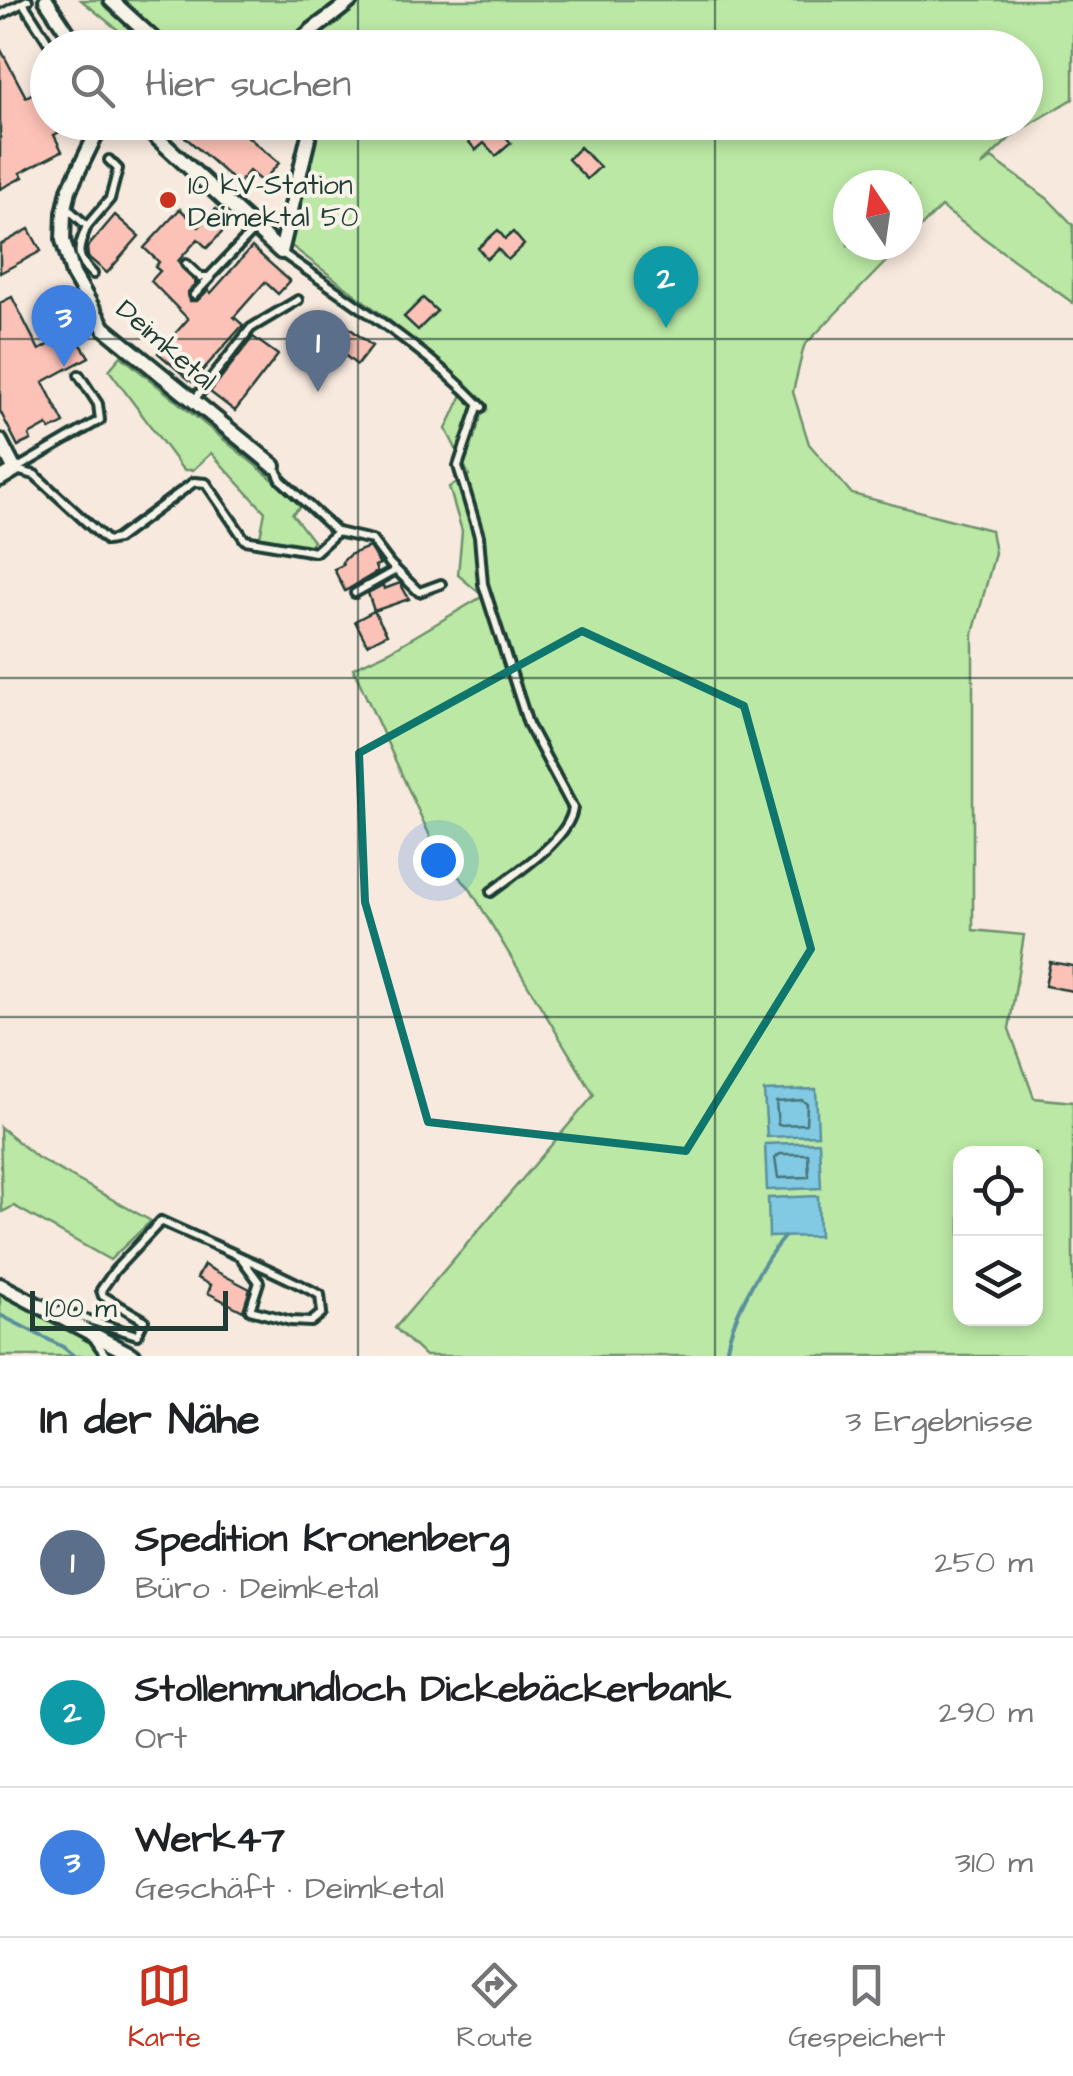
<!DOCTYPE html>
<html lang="de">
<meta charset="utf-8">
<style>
body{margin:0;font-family:"Architects Daughter",sans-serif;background:#f6f6f6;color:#202124}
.controls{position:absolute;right:30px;bottom:30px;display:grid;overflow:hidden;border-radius:20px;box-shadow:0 5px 15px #0003}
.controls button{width:90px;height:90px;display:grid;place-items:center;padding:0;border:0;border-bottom:2px solid #e0e0e0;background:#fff;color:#202124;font:50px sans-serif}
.compass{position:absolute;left:833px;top:170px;width:90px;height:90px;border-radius:50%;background:#fff;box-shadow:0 5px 15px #0003;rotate:347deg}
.scale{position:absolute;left:30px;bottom:25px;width:198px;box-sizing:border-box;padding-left:10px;border:5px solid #1f3d34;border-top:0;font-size:28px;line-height:35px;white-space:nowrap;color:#1f3d34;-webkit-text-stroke:8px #f7f3e8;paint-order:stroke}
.you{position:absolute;left:438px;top:860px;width:35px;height:35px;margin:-25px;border:8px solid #fff;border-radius:50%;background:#1a73e8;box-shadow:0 0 0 15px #1a73e833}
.badge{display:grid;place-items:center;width:65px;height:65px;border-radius:50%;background:#c8321e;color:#fff;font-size:32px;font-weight:700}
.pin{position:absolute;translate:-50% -82px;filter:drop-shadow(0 2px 5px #0008)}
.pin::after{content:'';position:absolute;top:52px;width:35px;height:30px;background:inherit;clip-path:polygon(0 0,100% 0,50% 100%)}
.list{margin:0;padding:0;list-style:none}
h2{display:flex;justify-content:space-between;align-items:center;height:130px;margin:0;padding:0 40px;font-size:42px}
h2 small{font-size:32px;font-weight:400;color:#757577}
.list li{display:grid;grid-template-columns:65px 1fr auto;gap:30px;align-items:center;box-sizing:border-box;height:150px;padding:0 40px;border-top:2px solid #e0e0e0}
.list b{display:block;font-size:38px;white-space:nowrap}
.list p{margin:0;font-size:32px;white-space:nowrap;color:#757577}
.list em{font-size:32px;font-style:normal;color:#757577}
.icon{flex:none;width:55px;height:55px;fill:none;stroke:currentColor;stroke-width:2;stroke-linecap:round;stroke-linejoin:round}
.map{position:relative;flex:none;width:1073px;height:1356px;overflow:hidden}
.search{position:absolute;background:#fff;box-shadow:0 5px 15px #0003;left:30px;right:30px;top:30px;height:110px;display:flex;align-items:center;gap:25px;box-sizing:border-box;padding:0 35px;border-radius:55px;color:#757577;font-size:38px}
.sheet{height:580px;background:#fff}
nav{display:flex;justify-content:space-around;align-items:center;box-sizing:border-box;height:140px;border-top:2px solid #e0e0e0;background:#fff;font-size:28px;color:#757577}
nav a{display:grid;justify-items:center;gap:5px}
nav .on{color:#c8321e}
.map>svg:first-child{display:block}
.green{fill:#bbe8a5;stroke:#6d926c;stroke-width:2.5;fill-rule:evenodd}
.water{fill:#82c9e3;stroke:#5a919d;stroke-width:2.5}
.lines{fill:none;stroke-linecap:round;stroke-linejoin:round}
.shore{stroke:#47757a;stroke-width:2.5}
.stream{stroke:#5a919d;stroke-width:4}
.building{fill:#fdc2b7;stroke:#1f3d34;stroke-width:2.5}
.lane-casing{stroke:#1f3d34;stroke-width:14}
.street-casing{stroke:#1f3d34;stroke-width:20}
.lane{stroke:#f7f3e8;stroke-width:6}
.street{stroke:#f7f3e8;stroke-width:12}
.marked{fill:none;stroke:#0f766e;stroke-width:8;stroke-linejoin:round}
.grid{fill:none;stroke:#1f3d34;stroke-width:2.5;stroke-opacity:0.55}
.poi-dot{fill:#c8321e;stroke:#f7f3e8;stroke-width:4}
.labels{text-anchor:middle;stroke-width:8;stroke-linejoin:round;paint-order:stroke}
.poi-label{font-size:28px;fill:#1f3d34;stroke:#f7f3e8;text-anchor:start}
.street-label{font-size:28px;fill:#1f3d34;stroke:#f7f3e8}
</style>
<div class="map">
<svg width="1073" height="1356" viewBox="0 0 1073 1356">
<rect width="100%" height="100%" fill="#f8e9de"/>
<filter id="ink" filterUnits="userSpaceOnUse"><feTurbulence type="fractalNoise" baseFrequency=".01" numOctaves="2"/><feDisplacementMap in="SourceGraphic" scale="20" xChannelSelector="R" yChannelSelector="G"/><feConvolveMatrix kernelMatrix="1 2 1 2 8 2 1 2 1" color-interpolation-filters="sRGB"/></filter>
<g filter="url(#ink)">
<g class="green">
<path d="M81,0H1073V99L1015,133L981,166L992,158L1048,199L1073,225V303L941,207L908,239V185H848V245H902L804,346L793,392L809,444L852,494L991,530L995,553L973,634V930L1024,935L1009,1029L1034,1098L1073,1102V1356H425L395,1328L594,1095L469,887L440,858L353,668L390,651L483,596L458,575L462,531L449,487L469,475L446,429L466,386L389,320L290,245L318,123L1026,122V48L139,47ZM960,1154H1036V1318H960Z"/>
<polygon points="121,356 303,504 292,514 313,541 307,549 260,537 265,512 211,453 193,470 183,470 109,370"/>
<polygon points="0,1127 38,1158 151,1221 110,1260 14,1206 2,1212"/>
<polygon points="0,1289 126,1356 0,1356"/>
</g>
<g class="water">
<polygon points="816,1089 818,1135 767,1137 764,1091"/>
<polygon points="819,1142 821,1188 767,1190 765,1144"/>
<polygon points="818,1196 819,1236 769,1237 768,1198"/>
</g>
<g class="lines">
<g class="shore">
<polygon points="802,1100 807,1104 806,1124 778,1125 776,1102"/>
<polygon points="780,1154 808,1154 809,1177 778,1178 775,1158"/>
</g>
<g class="stream">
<polyline points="0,1315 63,1347 74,1356"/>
<path d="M726,1356C728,1323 762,1262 784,1237"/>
</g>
</g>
<g class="building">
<polygon points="0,48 26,97 44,87 48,93 48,122 78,122 54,135 62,151 20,173 23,177 0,189"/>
<polygon points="168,122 247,122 240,130 279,163 262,182 249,171 238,184"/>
<polygon points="488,122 493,122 511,143 496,156 484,143 476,150 468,141"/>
<polygon points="580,147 600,167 587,179 568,159"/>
<polygon points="180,209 199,227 216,209 231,223 207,248 198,239 178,261 196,283 188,292 190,301 197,301 208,290 211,293 252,247 290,281 278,294 265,282 234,317 243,325 192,382 158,353 188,319 151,281 160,271 155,267 159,262 144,248"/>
<polygon points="115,215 139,236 107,273 88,257 87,248"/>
<polygon points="29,229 41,251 0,273 0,245"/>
<polygon points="498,230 505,239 513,232 524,245 508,260 498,249 487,259 478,248"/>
<polygon points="12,297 39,350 73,332 89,357 43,382 64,423 50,430 47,425 29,435 31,440 18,446 0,411 0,303"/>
<polygon points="423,298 437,311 418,330 404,317"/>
<polygon points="333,315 372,346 357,365 318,334"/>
<polygon points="253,337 278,355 235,411 210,392"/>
<polygon points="369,547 380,564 375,566 377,572 345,591 334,569 343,565 342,562 349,555"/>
<polygon points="400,583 409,599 374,611 368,593 383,585 384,589"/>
<polygon points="374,611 387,634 367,644 355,621"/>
<polygon points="1050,962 1073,966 1073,991 1045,986"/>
<polygon points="204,1265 250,1289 243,1311 208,1293 211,1285 197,1278"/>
</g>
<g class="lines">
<defs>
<g id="lane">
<polyline points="23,3 52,48"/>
<polyline points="0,15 28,0"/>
<path d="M66,207L87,226C78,248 74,257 93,274"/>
<polyline points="87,226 110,199 118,169 109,160"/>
<path d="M282,253C350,301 424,347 482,407"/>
<polyline points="186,264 200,277 209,277 254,230"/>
<polyline points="194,295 210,278"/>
<polyline points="194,400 251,328 298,300"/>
<path d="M479,404L458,466L479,536L483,584L528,724L573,808C569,840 515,873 491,892"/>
<polyline points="275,467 281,480 337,532 372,540 390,564 419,592 441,584"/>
<polyline points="16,469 100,420 98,404 79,375"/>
<polyline points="16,470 35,475 107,541 117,539 194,482 206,483 245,540 315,552 337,532"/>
<polyline points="355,593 396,570"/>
<path d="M60,1311L137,1335L144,1320L103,1296L101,1290L115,1270L161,1221C215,1246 268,1267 320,1295L322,1313L311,1322L291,1321L250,1310L259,1282L242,1259"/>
<polyline points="95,1340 106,1356"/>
</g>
<g id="street">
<polyline points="46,0 78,48"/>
<polyline points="111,0 163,48"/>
<path d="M294,48C310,28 332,18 351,0"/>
<polyline points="102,122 69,190 64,213 63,240 73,274 104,328 274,466"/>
<polyline points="140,122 281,252 312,122"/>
<polyline points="0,441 15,470 0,479"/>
<polyline points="0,1285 134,1356"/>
</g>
</defs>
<use href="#lane" class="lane-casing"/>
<use href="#street" class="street-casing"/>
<use href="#lane" class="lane"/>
<use href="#street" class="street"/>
</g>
</g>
<path class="marked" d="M582,631L744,706L811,949L686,1151L428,1122L365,902L359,753Z"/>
<path class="grid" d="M358,0V48M715,0V48M358,122V1356M715,122V1356M0,339H1073M0,678H1073M0,1017H1073"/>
<circle class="poi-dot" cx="168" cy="200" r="10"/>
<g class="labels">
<g class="poi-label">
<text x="188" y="194">10 kV-Station<tspan x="188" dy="32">Deimektal 50</tspan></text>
</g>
<g class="street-label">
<text transform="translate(167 344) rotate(41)" y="10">Deimketal</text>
</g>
</g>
</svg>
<div class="controls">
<button><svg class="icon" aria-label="locate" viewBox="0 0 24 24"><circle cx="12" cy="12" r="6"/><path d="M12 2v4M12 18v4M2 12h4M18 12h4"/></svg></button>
<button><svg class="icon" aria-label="layers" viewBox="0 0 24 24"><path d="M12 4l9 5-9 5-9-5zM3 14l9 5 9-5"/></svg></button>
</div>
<svg class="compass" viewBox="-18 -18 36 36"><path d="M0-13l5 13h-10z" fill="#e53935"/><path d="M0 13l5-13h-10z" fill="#757577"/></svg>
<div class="scale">100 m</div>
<div class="you"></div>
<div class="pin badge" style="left:318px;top:392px;background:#5c6f8a">1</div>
<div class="pin badge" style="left:666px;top:328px;background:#0f9aa8">2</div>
<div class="pin badge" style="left:64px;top:367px;background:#3f7fe0">3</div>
<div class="search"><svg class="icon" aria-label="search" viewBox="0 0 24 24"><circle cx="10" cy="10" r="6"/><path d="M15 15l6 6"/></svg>Hier suchen</div>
</div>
<section class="sheet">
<h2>In der Nähe<small>3 Ergebnisse</small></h2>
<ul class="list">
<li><span class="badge" style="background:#5c6f8a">1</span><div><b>Spedition Kronenberg</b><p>Büro · Deimketal</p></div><em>250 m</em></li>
<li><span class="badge" style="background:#0f9aa8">2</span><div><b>Stollenmundloch Dickebäckerbank</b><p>Ort</p></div><em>290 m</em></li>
<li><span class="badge" style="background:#3f7fe0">3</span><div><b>Werk47</b><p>Geschäft · Deimketal</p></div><em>310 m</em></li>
</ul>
</section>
<nav>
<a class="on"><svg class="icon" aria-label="map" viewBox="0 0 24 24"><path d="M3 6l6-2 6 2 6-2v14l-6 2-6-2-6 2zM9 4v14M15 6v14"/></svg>Karte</a>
<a><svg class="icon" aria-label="directions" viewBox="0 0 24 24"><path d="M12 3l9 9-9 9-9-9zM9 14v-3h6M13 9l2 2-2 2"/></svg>Route</a>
<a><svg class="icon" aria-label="saved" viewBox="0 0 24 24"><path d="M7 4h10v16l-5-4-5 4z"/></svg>Gespeichert</a>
</nav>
